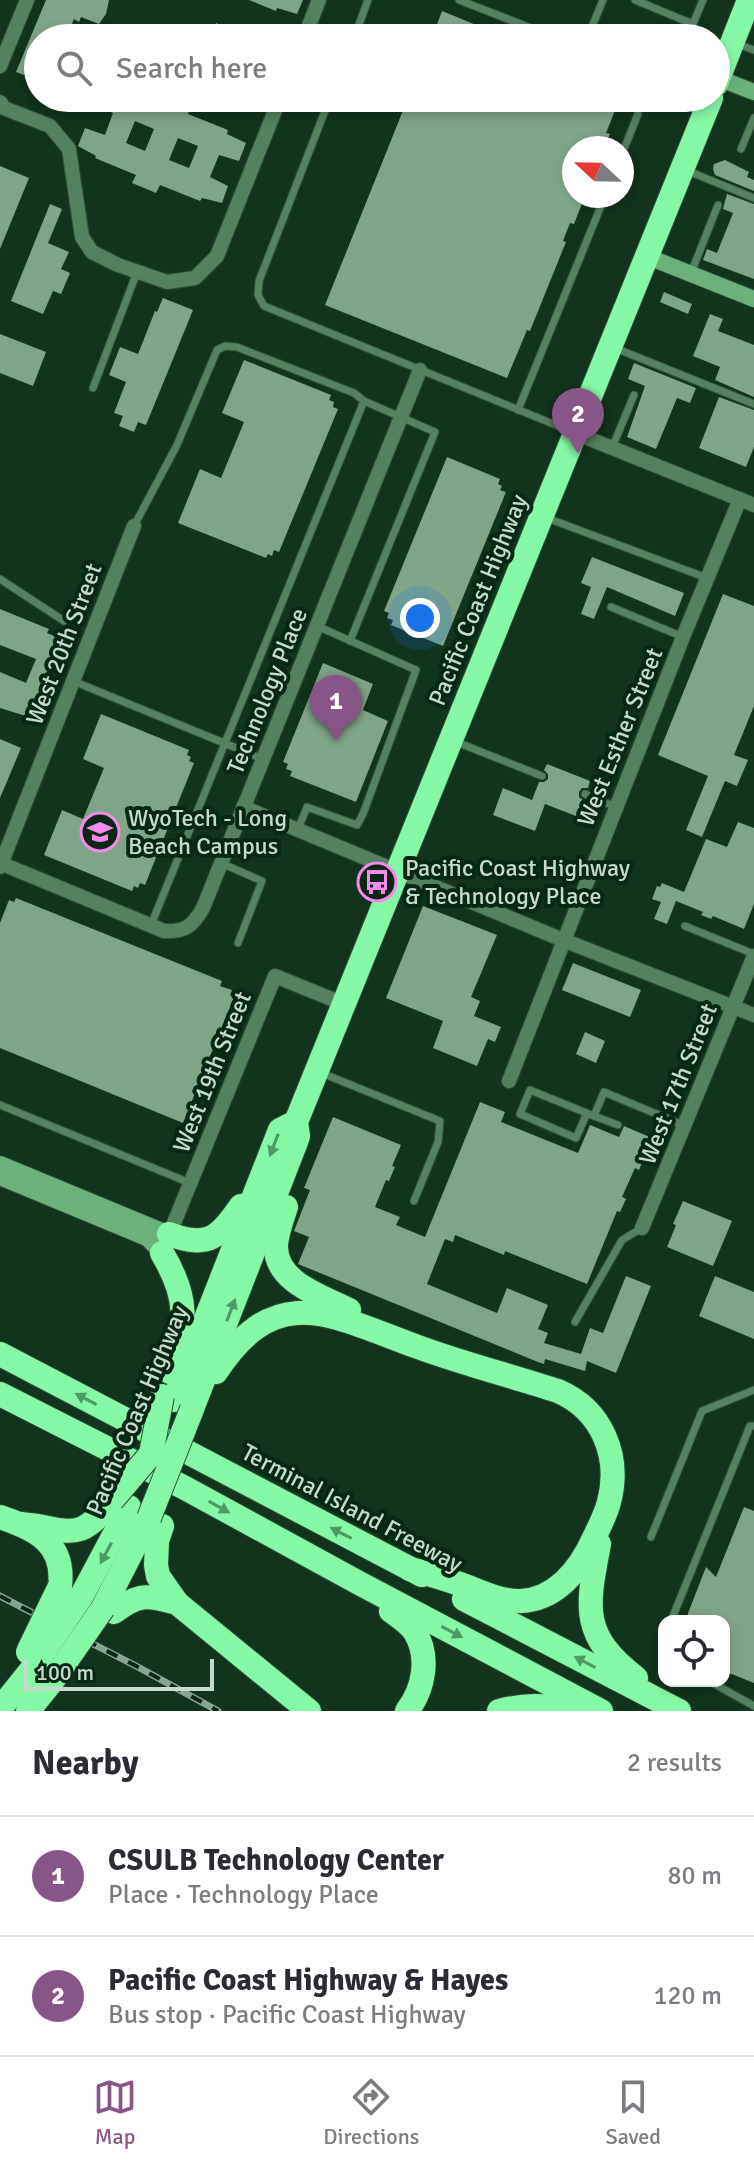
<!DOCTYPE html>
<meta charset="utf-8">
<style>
body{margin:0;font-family:Signika,sans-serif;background:#f7f7f7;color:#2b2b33}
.controls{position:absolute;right:24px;bottom:24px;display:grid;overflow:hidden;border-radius:16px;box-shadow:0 4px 12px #0003}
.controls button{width:72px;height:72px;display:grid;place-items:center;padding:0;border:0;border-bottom:2px solid #e1e1e2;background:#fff;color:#2b2b33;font:40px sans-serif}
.compass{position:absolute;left:562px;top:136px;width:72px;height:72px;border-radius:50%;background:#fff;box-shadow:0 4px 12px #0003;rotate:292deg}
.scale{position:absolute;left:24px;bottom:20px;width:190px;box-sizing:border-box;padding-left:8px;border:4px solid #c6d9ca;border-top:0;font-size:22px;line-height:28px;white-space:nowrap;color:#c6d9ca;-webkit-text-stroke:6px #072913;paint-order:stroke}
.you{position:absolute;left:420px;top:618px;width:28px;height:28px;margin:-20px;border:6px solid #fff;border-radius:50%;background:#1a73e8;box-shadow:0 0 0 12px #1a73e833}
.badge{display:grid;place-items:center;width:52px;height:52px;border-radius:50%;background:#875586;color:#fff;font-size:26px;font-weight:700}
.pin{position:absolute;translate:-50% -66px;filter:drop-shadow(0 2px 4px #0008)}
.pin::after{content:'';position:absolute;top:42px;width:28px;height:24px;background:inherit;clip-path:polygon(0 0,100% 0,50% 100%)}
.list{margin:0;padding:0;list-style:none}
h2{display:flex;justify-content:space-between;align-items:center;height:104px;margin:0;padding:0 32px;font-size:34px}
h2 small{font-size:26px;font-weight:400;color:#7c7c81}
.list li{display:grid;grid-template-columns:52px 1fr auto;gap:24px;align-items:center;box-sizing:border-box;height:120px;padding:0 32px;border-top:2px solid #e1e1e2}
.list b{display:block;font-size:30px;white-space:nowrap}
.list p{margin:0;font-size:26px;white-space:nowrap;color:#7c7c81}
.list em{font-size:26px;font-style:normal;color:#7c7c81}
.icon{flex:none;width:44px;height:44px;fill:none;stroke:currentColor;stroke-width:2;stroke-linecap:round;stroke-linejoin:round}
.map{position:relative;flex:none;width:754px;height:1711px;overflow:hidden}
.search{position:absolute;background:#fff;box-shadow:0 4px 12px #0003;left:24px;right:24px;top:24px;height:88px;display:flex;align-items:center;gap:20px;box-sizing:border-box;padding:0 28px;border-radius:44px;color:#7c7c81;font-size:30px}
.sheet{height:344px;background:#fff}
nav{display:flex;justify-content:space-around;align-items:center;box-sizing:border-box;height:112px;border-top:2px solid #e1e1e2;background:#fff;font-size:22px;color:#7c7c81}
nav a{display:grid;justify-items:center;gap:4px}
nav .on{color:#875586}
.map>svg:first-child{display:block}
.building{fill:#80a488;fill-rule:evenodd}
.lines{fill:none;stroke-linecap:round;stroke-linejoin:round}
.lane-casing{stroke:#2f4e38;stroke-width:9}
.street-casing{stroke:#2f4e38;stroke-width:16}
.secondary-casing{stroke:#2f4e38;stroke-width:18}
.highway-casing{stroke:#2f4e38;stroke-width:26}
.lane{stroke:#568160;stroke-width:7}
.street{stroke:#568160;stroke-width:14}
.secondary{stroke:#6ab17c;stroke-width:16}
.highway{stroke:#86f9a6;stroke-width:24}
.rail-casing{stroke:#8ba391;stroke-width:7}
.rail{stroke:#072913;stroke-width:4;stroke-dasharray:12;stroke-linecap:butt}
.highway-bridge-casing{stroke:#2f4e38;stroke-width:26;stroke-linecap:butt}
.highway-bridge{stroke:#86f9a6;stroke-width:24}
.oneway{fill:#4d9b64}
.labels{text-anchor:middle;stroke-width:8;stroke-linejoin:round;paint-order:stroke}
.street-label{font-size:24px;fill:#c6d9ca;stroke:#072913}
.poi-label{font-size:24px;fill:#c6d9ca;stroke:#072913;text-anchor:start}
</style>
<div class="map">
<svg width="754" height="1711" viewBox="0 0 754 1711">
<rect width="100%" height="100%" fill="#12331c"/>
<g class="building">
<polygon points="46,0 109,0 106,14 99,24 81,17 79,22 74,19 66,38 38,38 38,80 16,72"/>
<polygon points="249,0 303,0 297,14 277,8 276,11"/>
<polygon points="442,11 508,38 432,38"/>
<polygon points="216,23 251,38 167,38 183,29 191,27 206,32 209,25 214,27"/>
<path d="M84,98H147L164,105L167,98H186L184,103L191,106L188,114L228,130L227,134L246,143L239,161L219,155L210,177L228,186L222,203L202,198L200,201L160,185L156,193L149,190L132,183L136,175L95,158L96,156L78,146L85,128L105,135L113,113ZM135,121L154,129L145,151L126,143ZM178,138L198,146L189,168L169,160Z"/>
<polygon points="408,98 620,98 606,133 610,134 604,148 574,148 574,196 585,196 574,224 570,223 563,241 566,242 530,331 527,330 507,378 325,305"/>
<polygon points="725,160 749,172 747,177 754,180 754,191 715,175 713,169 714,164"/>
<polygon points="0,166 29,178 0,249"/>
<polygon points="727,194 754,204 754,279 703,260 707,249 717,253 733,213 723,209"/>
<polygon points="50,204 62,209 48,243 69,252 61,269 70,273 61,294 53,291 43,314 11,301"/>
<polygon points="664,292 692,304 688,314 660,302"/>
<polygon points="163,298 193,310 146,425 138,422 134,432 119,426 123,416 114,413 126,382 109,375 120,347 138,354 155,311 157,312"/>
<polygon points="710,314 723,319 718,331 754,345 754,397 715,380 720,367 693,356"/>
<polygon points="0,334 46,352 33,386 0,373"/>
<polygon points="244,360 331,395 329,400 334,402 333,407 338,409 279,552 274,550 272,556 268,554 266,558 178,523 200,469 221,478 244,422 222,413"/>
<polygon points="634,363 696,388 690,403 677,398 656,449 627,437 645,386 628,379"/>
<polygon points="719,397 754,410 754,447 746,467 699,448"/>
<polygon points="447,457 500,479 498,484 502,486 500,490 506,492 443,646 391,625 393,620 387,618 389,613 384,611"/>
<polygon points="592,557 684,593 675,616 607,587 594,619 581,614 591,587 581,583"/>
<polygon points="723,594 754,606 754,706 734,755 748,760 737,786 725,781 702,837 686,830 708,776 658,755"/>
<polygon points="0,609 49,629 47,633 64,640 32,718 0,708 0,672 26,683 36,659 0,645"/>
<polygon points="323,663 373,684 363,710 388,721 356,802 290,776 292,771 286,769 288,764 283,762"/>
<polygon points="101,714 189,750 187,755 191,757 189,761 194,763 145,885 140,883 138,888 134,886 132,891 44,855 62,810 83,819 104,768 83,759"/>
<polygon points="0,739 21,748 0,798"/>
<polygon points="547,764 590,781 588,788 582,788 579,792 579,797 583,800 576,816 545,804 535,831 493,815 503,788 532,800 539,782 544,782 548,779 548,774 544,770"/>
<polygon points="738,822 754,828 754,904 744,929 713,916 711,919 701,915 703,912 676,901 667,924 654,919 661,902 652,899 657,886 660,887 662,883 684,892 706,839 727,847"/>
<polygon points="16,898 222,981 220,986 232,990 230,995 234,997 183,1123 0,1048 0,923 9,900 14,902"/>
<polygon points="423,906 497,935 471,997 480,1001 474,1016 501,1027 495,1042 488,1039 477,1066 433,1048 443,1021 386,998"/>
<polygon points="573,963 641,990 630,1017 562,990"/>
<polygon points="585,1032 605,1041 596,1063 576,1054"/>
<polygon points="480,1102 505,1112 501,1122 578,1153 590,1125 619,1137 624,1126 652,1138 639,1170 635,1168 622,1197 626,1199 620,1212 617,1211 587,1284 505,1251 504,1255 455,1235 453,1242 445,1239 427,1284 497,1313 507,1288 548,1305 538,1329 548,1333 544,1343 581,1354 590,1328 603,1333 626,1276 651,1286 616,1373 587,1361 585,1371 545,1359 544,1364 538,1362 298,1264 309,1237 294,1231 310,1190 304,1188 333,1117 401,1145 392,1166 395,1167 389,1181 386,1180 375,1207 400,1217 396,1225 425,1237"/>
<polygon points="683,1201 732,1221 713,1266 667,1247 676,1225 673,1224"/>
<polygon points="715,1276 754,1292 754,1339 699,1316"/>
<polygon points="744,1507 754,1511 754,1683 724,1671 724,1621 685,1621 706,1567 716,1577"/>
</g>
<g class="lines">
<defs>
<g id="lane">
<polyline points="459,0 536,30 552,33 591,29 616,38"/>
<polyline points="635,0 693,24 703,0"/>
<polyline points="591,29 603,0"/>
<polyline points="354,38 368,0"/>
<polyline points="737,44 754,50"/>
<polyline points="330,98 259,281 258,295 264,306 573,432"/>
<polyline points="741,149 754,118"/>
<polyline points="622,154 638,114 639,98"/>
<polyline points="688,171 754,198"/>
<polyline points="691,273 718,205"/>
<polyline points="615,348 754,404"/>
<polyline points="93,388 137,272"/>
<polyline points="518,410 605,196"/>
<polyline points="612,448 634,395"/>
<polyline points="547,518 707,578"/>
<polyline points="134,526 177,445 217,350 225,346 237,347 354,393 364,401 435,432 350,641"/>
<polyline points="0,579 64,621"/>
<polyline points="611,607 683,637"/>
<polyline points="73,681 263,759"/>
<polyline points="454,741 542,776"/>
<polyline points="585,794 616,807"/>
<polyline points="298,829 307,807 357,825 363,814 416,670 317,626"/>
<polyline points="221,863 262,881 238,943"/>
<polyline points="151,925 364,401"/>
<polyline points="685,926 754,954"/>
<polyline points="319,1072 440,1121 438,1142 414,1201"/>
<polyline points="0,1105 190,1183"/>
<polyline points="587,1113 576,1138 520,1114 530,1090 594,1116 604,1092 685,1126"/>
<polyline points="594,1116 618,1125"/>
<polyline points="575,1322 622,1240 642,1228"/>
<polyline points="651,1537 702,1411 754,1390"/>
<polyline points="671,1621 750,1426 754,1426"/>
<polyline points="709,1681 754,1706"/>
</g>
<g id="street">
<polyline points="304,38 319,0"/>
<polyline points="0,66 27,0"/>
<polyline points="0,102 4,108 50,126 69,149 82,237 92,252 118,265 167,282 195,278 217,256 280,98"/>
<polyline points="575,433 754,505"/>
<polyline points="243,807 563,940 754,1015"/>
<path d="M0,863L164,931C185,932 192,927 203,908L420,370"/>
<polyline points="0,867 134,526"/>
<polyline points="509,1081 683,637 740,499"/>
<polyline points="642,1228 754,956"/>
<polyline points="167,1240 275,976 344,1004"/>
</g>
<g id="secondary">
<polyline points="718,78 754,92"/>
<polyline points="646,256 754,299"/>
<polyline points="0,1164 169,1234"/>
<polyline points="0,1177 147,1238 162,1253"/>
</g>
<g id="highway">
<polyline points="716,84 749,0"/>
<path d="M286,1207C282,1219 277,1232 276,1245C274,1282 322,1296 349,1310"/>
<path d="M169,1234C209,1249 219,1237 241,1206"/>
<path d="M162,1253C190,1300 186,1322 170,1372"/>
<polyline points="0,1354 422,1575"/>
<path d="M216,1372C277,1278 334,1317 418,1347C464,1364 512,1376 558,1391C602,1410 621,1456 609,1502C606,1514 600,1525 595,1536C581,1567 559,1599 521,1601C499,1602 478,1590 457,1583C442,1578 426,1573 410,1569"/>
<polyline points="0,1394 185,1488 359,1583 601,1711"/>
<polyline points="174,1400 280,1130 296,1122"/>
<polyline points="192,1409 296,1142 298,1136 296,1122 711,98"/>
<path d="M0,1517C36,1529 65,1543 60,1586"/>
<path d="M21,1524C69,1528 78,1546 112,1500"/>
<polyline points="162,1526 157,1541 156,1565 158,1576 177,1603 309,1711"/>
<path d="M599,1544C587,1607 580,1635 636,1678"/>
<polyline points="81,1597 129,1507"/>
<polyline points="464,1599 679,1711"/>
<polyline points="103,1608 149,1518"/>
<path d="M391,1611C399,1617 409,1623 415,1632C430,1657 424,1689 407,1711"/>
<path d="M114,1612C139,1593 148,1595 177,1603"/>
<polyline points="0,1709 32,1669"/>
<polyline points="28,1711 53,1680"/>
<path d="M499,1711C522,1705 546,1704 569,1711"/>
</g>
</defs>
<use href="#lane" class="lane-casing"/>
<use href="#street" class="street-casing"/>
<use href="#secondary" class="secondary-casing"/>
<use href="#highway" class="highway-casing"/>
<use href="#lane" class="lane"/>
<use href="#street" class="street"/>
<use href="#secondary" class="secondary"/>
<use href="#highway" class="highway"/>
<defs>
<polyline id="rail" points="0,1596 138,1667 218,1711"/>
</defs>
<use href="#rail" class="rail-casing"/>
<use href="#rail" class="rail"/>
<defs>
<g id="highway-bridge">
<polyline points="112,1500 151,1454 162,1396"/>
<polyline points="149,1518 192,1409"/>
<polyline points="28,1652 60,1586"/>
<polyline points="32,1669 81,1597"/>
<polyline points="53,1680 103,1608"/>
</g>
</defs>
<use href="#highway-bridge" class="highway-bridge-casing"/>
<use href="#highway-bridge" class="highway-bridge"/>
</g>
<defs><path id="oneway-solid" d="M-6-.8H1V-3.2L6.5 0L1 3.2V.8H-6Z" transform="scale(2)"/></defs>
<g class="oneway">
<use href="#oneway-solid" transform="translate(274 1145) rotate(111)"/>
<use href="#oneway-solid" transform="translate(231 1310) rotate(-69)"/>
<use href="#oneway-solid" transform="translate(86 1399) rotate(-152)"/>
<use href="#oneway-solid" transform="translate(219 1507) rotate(29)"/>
<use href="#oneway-solid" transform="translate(341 1533) rotate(-153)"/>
<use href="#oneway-solid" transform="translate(106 1553) rotate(118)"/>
<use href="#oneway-solid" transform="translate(452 1632) rotate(28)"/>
<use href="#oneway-solid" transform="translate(585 1662) rotate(-152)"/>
</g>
<defs>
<symbol id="school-ring" viewBox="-11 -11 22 22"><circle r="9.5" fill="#072913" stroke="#f788ec" stroke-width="1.5"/><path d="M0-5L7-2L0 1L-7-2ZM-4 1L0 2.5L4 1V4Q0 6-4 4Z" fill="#f788ec"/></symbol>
<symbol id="bus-ring" viewBox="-11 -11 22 22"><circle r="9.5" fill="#072913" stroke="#f788ec" stroke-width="1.5"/><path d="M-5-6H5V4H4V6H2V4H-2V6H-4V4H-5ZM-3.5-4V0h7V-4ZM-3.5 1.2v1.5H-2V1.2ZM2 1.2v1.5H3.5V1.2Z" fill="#f788ec"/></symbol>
</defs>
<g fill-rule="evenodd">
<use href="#school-ring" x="78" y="810" width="44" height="44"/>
<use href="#bus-ring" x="355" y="860" width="44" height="44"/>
</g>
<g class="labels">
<g class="street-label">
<text transform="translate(478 600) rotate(-68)" y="8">Pacific Coast Highway</text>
<text transform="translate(64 644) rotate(-69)" y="8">West 20th Street</text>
<text transform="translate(267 691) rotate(-68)" y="8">Technology Place</text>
<text transform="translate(620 737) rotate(-68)" y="8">West Esther Street</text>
<text transform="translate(212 1072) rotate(-68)" y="8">West 19th Street</text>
<text transform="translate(678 1084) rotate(-68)" y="8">West 17th Street</text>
<text transform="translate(137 1410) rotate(-67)" y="8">Pacific Coast Highway</text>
<text transform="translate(352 1508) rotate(28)" y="8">Terminal Island Freeway</text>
</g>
<g class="poi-label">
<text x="128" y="826">WyoTech - Long<tspan x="128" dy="28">Beach Campus</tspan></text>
<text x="405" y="876">Pacific Coast Highway<tspan x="405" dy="28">&amp; Technology Place</tspan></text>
</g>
</g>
</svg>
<div class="controls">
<button><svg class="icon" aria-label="locate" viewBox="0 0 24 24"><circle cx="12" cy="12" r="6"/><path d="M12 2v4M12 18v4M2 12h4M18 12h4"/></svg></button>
</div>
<svg class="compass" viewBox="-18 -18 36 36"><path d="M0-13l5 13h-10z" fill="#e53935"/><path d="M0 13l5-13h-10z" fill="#7c7c81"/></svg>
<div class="scale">100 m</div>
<div class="you"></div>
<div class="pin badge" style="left:336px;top:741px">1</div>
<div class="pin badge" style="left:578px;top:454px">2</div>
<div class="search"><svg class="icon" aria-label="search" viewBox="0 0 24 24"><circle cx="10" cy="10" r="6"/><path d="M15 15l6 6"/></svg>Search here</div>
</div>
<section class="sheet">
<h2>Nearby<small>2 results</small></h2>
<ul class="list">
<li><span class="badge">1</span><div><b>CSULB Technology Center</b><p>Place · Technology Place</p></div><em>80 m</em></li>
<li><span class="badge">2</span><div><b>Pacific Coast Highway &amp; Hayes</b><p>Bus stop · Pacific Coast Highway</p></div><em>120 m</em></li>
</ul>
</section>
<nav>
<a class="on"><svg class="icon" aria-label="map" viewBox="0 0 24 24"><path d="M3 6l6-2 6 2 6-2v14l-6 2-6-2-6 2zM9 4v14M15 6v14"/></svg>Map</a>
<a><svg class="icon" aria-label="directions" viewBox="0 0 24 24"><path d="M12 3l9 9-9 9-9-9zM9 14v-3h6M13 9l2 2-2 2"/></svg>Directions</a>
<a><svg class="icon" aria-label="saved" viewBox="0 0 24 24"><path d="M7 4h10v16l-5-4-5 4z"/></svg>Saved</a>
</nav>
